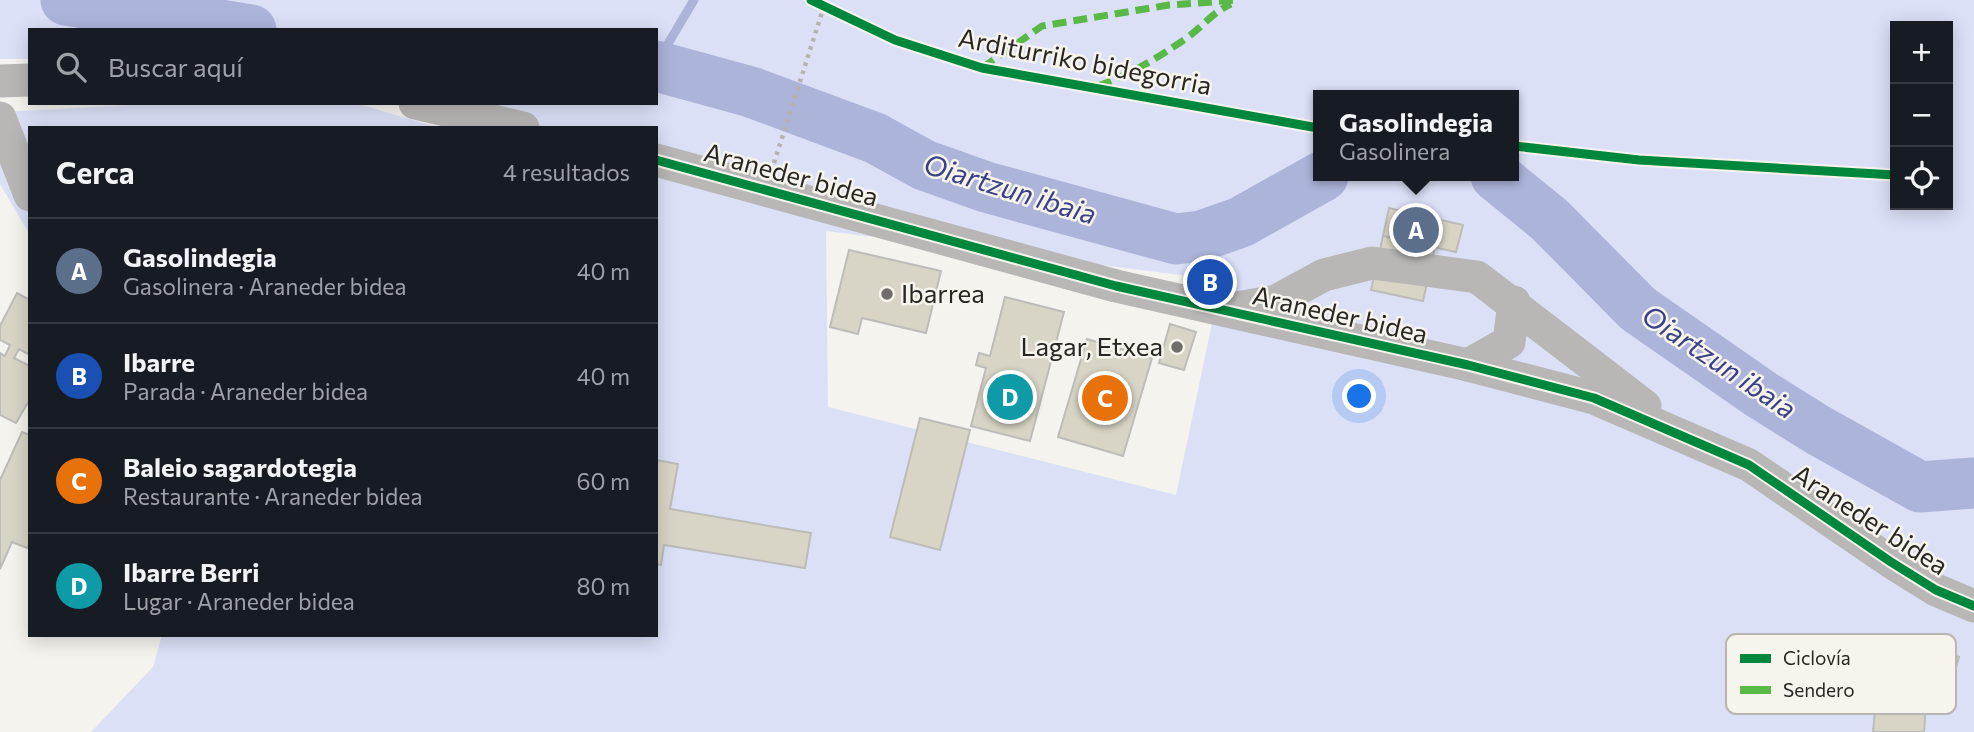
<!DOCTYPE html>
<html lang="es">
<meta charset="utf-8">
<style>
body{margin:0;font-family:Commissioner,sans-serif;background:#20242c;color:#f1f3f6}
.controls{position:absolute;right:21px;top:21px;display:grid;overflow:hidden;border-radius:0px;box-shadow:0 4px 18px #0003}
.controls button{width:63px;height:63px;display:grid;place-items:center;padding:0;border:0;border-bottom:2px solid #363941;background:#171b24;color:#f1f3f6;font:35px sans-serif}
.you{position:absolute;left:1360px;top:397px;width:24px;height:24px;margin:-18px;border:5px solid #fff;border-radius:50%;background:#1a73e8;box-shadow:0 0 0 10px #1a73e833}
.badge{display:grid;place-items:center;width:46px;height:46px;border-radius:50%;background:#6f6e6a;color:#fff;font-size:23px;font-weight:700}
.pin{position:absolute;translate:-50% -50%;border:4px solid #fff;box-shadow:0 2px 7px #0006}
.popup{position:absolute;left:1313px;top:90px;width:206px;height:91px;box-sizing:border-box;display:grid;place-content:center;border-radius:0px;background:#171b24;filter:drop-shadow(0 2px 5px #0005);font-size:23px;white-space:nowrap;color:#9ea1a6}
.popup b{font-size:26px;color:#f1f3f6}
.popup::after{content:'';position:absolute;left:50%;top:100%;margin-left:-14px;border:14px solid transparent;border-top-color:#171b24}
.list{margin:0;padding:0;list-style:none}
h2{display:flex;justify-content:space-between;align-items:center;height:91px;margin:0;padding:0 28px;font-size:30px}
h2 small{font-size:23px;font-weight:400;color:#9ea1a6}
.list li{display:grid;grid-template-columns:46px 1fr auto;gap:21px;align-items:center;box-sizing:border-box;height:105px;padding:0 28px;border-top:2px solid #363941}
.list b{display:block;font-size:26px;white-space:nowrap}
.list p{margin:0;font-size:23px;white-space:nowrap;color:#9ea1a6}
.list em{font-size:23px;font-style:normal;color:#9ea1a6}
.icon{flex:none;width:38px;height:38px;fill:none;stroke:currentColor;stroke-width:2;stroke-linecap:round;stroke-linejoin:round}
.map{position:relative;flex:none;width:1974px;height:732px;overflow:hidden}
.search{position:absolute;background:#171b24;box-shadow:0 4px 18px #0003;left:28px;top:28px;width:630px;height:77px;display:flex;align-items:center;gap:18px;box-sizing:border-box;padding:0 24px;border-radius:0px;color:#9ea1a6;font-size:26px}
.panel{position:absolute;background:#171b24;box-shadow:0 4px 18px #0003;left:28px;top:126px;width:630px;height:511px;border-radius:0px}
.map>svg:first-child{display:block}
.green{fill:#dbe0f7;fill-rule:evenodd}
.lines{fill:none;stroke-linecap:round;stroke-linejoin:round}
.stream{stroke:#acb4da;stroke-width:9}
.river{stroke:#acb4da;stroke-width:51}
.building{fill:#d8d5c6;stroke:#bcbcb9;stroke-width:2}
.path{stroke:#b4b3b2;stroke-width:4.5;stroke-dasharray:3.5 5;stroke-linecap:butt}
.minor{stroke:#b8b7b5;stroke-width:33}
.quiet{stroke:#58b947;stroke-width:7;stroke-dasharray:14 7;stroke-linecap:butt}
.cycleway-casing{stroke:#f6f4ec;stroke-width:13}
.cycleway{stroke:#00873e;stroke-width:9}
.poi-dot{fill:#6f6e6a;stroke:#f6f4ec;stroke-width:2.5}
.labels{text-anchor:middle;stroke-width:5;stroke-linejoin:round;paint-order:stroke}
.street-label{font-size:26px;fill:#272623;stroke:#f6f4ec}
.poi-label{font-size:26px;fill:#272623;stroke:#f6f4ec;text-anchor:start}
.water-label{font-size:28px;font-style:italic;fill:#384185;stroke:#f6f4ec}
.key{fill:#f6f4ec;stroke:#b8b6b0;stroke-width:2}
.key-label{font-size:19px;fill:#272623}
</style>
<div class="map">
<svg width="1974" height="732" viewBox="0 0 1974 732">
<rect width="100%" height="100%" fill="#f4f3ee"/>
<g class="green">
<path d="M0,0H1974V732H91L153,667L162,635H656V128H516L467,103H656V30H30V59H0ZM1895,26H1948V205H1895ZM1318,95H1514V176H1318ZM826,231L1221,280L1176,495L828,407Z"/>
<polygon points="170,103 355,103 440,128 30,128 30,235 0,184 0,112"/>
</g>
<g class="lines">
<polyline class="stream" points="656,64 694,0"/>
<g class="river">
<polyline points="66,0 251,30"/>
<polyline points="656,66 751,92 875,138 924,165 986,187 1176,239 1201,236 1241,222 1323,176"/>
<polyline points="1496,176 1550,220 1638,309 1762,395 1818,430 1920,487 1974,483"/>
</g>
</g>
<g class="building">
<polygon points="1389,208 1463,225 1456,252 1383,236"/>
<polygon points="1383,236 1435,247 1423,301 1371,290"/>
<polygon points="849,250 941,271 926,333 862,318 858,334 830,327"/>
<polygon points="1203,262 1224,267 1221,280 1200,275"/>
<polygon points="17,293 30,300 30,355 19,349 14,358 30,366 30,399 16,423 0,415 0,353 5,356 10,345 0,340 0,326"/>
<polygon points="1005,297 1064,312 1030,441 971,426 986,368 976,365 979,353 990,356"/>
<polygon points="1170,324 1196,332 1184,370 1159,363"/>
<polygon points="1087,339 1152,358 1123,456 1058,437"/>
<polygon points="920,418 970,430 940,550 890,537"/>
<polygon points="22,432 30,435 30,543 27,548 12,542 0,569 0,480"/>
<polygon points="656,460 678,464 670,509 811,533 805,568 664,545 661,565 656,564"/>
<polygon points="1929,648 1959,657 1947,698 1917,690"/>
<polygon points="1876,700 1926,705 1924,732 1873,732"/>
</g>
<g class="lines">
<polyline class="path" points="774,163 824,6"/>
<g class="minor">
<polyline points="0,81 30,80"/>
<polyline points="415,103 523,128"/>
<polyline points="0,118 30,195"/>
<polyline points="656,160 1116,286 1468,365 1594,398 1749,465 1891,562 1936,590 1974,606"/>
<polyline points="1237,308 1276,301 1324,275 1372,263 1477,277 1645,406"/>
<polyline points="1468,365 1509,342 1514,302"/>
</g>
<g class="quiet">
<polyline points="982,68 1042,26 1169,5 1238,0"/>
<path d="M1098,86C1133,73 1158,58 1188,37C1203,26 1213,12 1231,4"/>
</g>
<defs>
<g id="cycleway">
<polyline points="811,0 895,40 982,68 1318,128"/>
<polyline points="1514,146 1639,160 1895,175"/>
<polyline points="656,160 1116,286 1468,365 1594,398 1749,465 1891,562 1936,590 1974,606"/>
</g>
</defs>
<use href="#cycleway" class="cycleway-casing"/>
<use href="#cycleway" class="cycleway"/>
</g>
<g class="poi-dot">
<circle cx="887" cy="294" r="7"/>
<circle cx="1177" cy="347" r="7"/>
</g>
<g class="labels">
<g class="street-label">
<text transform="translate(1085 62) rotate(11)" y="9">Arditurriko bidegorria</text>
<text transform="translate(791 175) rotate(15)" y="9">Araneder bidea</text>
<text transform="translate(1340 315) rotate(13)" y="9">Araneder bidea</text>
<text transform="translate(1870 520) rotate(33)" y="9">Araneder bidea</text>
</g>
<g class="poi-label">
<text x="901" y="303">Ibarrea</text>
<text x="1163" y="356" text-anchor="end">Lagar, Etxea</text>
</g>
<g class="water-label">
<text transform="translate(1010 189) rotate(17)" y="10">Oiartzun ibaia</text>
<text transform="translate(1719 362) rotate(34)" y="10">Oiartzun ibaia</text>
</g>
</g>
<rect x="1726" y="634" width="230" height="80" rx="10" class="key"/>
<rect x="1740" y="654" width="31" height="9" fill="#00873e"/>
<rect x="1740" y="686" width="31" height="8" fill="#58b947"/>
<g class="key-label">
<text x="1783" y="665">Ciclovía</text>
<text x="1783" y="697">Sendero</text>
</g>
</svg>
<div class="controls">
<button>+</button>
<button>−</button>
<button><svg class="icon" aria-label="locate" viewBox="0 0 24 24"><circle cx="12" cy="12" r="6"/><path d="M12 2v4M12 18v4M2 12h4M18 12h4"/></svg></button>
</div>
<div class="you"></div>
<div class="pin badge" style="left:1416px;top:230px;background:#5c6f8a">A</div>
<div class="popup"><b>Gasolindegia</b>Gasolinera</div>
<div class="pin badge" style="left:1210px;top:282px;background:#1a4fb4">B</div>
<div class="pin badge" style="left:1105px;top:398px;background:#e8710a">C</div>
<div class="pin badge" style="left:1010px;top:397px;background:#0f9aa8">D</div>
<div class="search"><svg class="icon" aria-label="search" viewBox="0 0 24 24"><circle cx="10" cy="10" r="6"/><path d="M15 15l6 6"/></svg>Buscar aquí</div>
<section class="panel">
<h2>Cerca<small>4 resultados</small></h2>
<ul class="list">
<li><span class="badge" style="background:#5c6f8a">A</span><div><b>Gasolindegia</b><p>Gasolinera · Araneder bidea</p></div><em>40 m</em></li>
<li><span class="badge" style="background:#1a4fb4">B</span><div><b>Ibarre</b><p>Parada · Araneder bidea</p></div><em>40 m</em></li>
<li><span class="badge" style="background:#e8710a">C</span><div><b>Baleio sagardotegia</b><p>Restaurante · Araneder bidea</p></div><em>60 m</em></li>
<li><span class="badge" style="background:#0f9aa8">D</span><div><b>Ibarre Berri</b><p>Lugar · Araneder bidea</p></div><em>80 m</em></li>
</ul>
</section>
</div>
